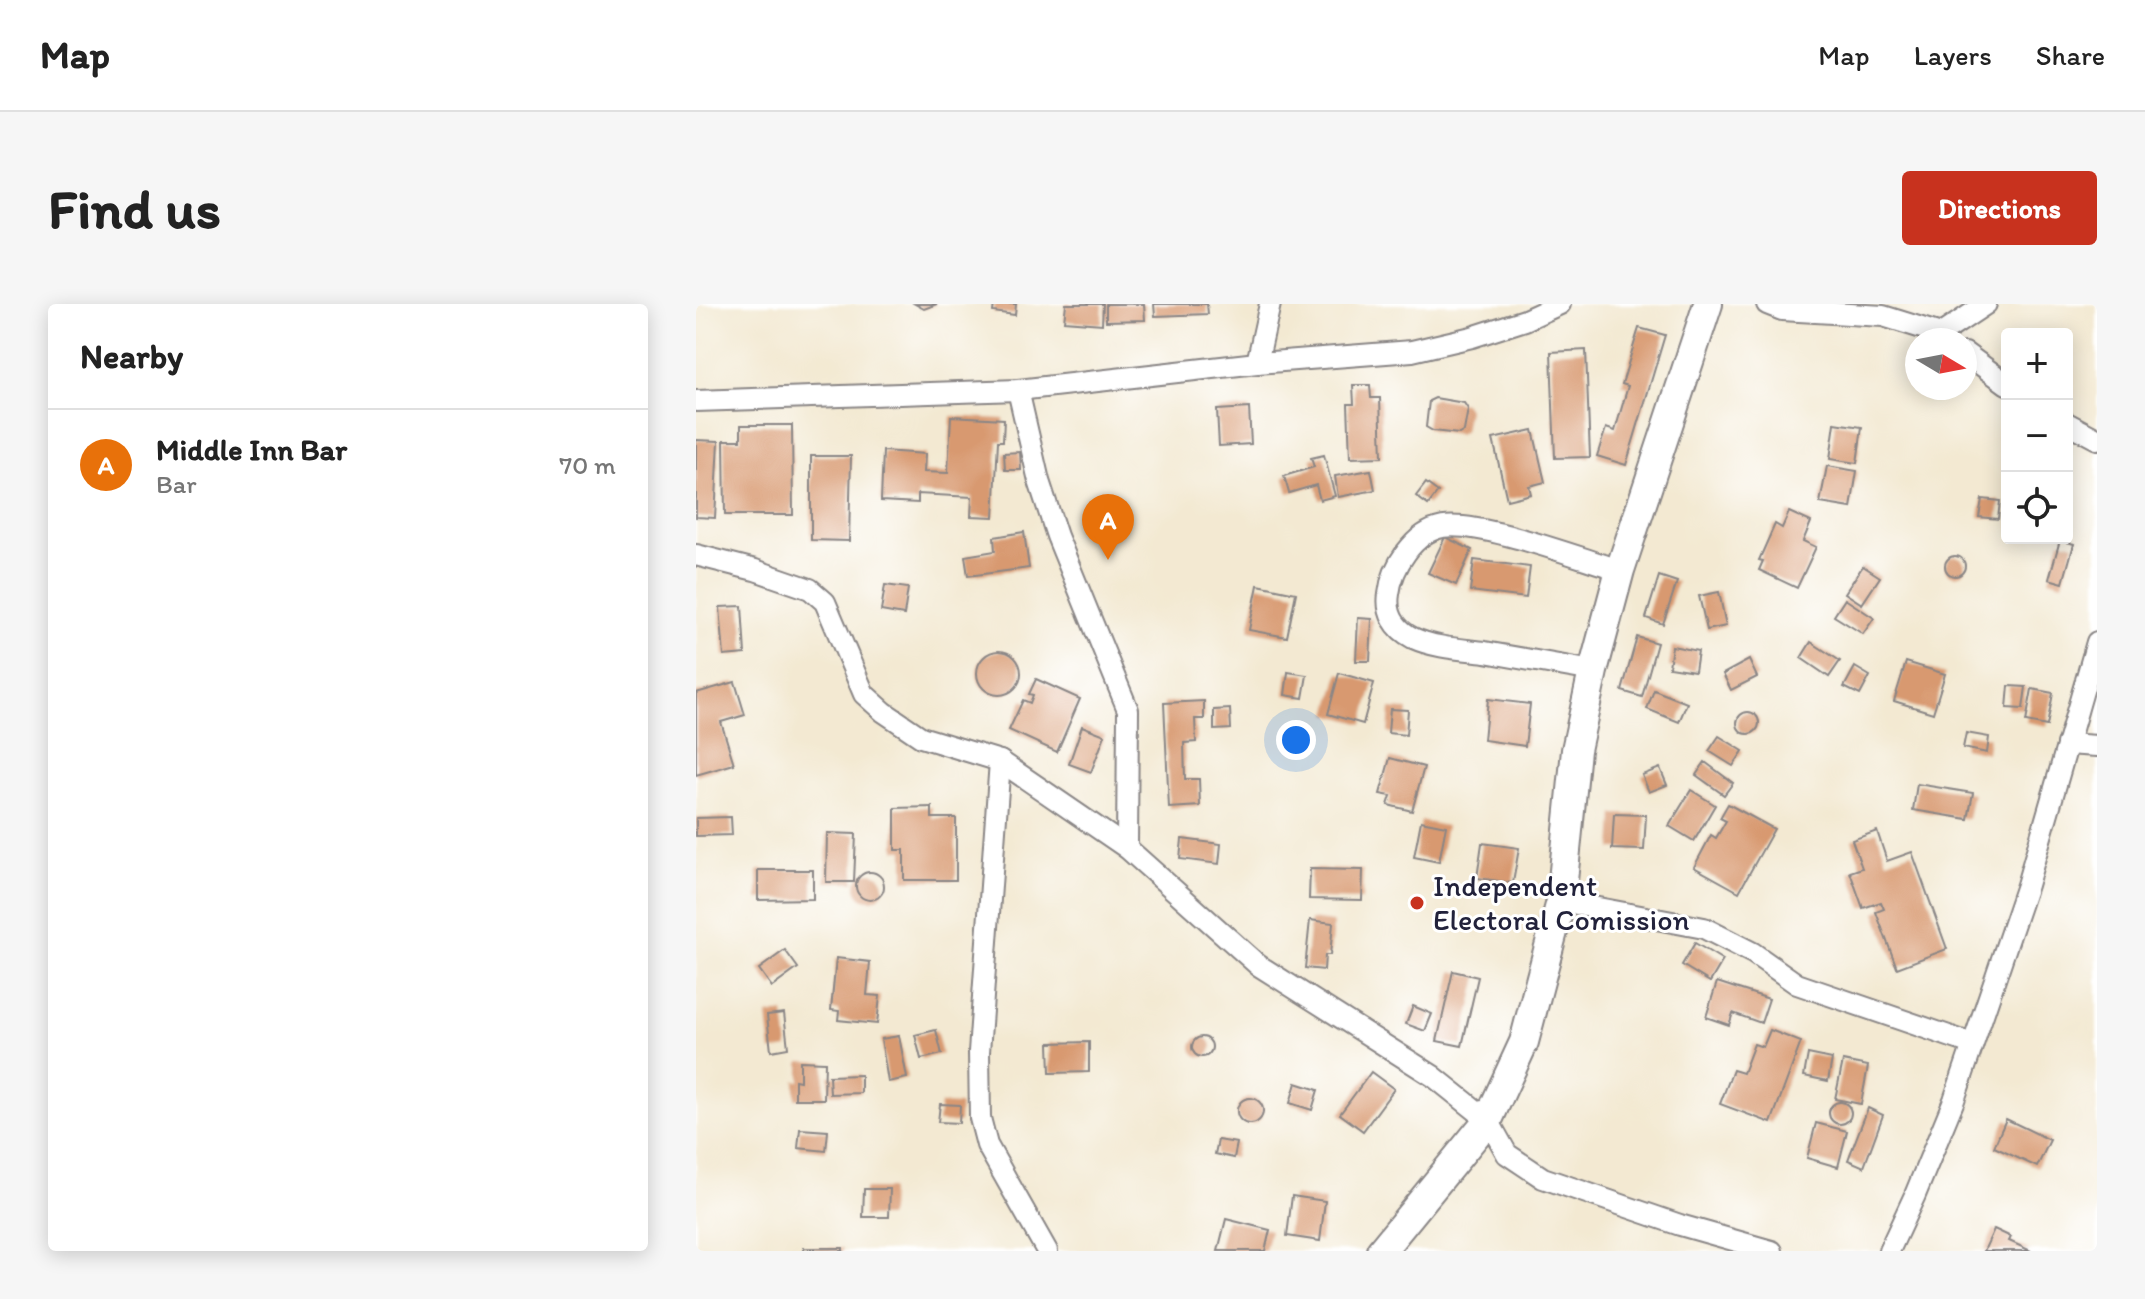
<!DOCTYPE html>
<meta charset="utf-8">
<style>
body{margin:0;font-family:Itim,sans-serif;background:#f6f6f6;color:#222}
.controls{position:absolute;right:24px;top:24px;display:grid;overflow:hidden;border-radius:8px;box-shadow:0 4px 20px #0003}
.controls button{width:72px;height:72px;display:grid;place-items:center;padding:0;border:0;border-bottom:2px solid #e0e0e0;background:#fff;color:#222;font:40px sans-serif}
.compass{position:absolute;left:1209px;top:24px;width:72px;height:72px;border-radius:50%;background:#fff;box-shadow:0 4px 20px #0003;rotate:100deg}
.you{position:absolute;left:600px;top:436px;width:28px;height:28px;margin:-20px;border:6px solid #fff;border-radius:50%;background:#1a73e8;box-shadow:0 0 0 12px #1a73e833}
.badge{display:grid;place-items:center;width:52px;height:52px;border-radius:50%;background:#c8321e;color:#fff;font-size:26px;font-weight:700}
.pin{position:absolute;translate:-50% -66px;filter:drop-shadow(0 2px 4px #0008)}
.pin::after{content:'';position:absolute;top:42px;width:28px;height:24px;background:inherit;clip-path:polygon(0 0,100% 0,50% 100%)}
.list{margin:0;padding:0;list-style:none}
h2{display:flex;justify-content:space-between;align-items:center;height:104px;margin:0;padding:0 32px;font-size:34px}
h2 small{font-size:26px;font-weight:400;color:#767676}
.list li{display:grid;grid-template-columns:52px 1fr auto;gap:24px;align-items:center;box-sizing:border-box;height:112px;padding:0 32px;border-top:2px solid #e0e0e0}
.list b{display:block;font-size:30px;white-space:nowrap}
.list p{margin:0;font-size:26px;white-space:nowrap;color:#767676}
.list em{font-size:26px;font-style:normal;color:#767676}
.icon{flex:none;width:44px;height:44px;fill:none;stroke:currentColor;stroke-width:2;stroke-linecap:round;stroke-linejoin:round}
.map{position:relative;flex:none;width:1401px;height:947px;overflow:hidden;border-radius:8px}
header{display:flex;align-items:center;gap:48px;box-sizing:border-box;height:112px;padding:0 40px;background:#fff;border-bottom:2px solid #e0e0e0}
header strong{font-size:38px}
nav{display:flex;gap:44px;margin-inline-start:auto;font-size:28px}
.intro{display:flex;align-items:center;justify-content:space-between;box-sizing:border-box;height:192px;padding:0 48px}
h1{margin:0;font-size:56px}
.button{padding:20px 36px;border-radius:8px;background:#c8321e;color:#fff;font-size:28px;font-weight:700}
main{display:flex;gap:48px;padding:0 48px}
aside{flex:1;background:#fff;border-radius:8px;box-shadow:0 4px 20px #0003}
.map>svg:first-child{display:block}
.building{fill:#d89970}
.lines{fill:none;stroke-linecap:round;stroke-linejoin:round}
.street-casing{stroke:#8a8686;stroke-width:24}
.secondary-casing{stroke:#8a8686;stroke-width:32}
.street{stroke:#fff;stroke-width:20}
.secondary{stroke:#fff;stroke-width:28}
.poi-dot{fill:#c8321e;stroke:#fff;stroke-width:3}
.labels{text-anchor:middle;stroke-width:6;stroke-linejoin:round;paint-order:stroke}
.poi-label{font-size:30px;fill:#22223b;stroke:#fff;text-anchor:start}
</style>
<header>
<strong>Map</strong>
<nav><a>Map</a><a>Layers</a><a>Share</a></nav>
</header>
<div class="intro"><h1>Find us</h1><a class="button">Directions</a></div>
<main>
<aside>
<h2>Nearby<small></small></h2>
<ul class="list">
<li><span class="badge" style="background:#e8710a">A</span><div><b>Middle Inn Bar</b><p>Bar</p></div><em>70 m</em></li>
</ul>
</aside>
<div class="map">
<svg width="1401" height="947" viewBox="0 0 1401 947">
<rect width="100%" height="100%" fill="#fff"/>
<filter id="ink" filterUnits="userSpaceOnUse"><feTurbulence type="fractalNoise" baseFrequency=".0125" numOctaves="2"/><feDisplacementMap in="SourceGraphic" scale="16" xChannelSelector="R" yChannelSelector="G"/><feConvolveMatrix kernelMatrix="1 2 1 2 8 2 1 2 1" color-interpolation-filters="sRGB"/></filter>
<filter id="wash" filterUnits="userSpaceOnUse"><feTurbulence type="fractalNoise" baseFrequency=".006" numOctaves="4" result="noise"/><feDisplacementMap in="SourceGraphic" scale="32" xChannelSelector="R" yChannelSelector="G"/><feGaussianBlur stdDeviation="1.8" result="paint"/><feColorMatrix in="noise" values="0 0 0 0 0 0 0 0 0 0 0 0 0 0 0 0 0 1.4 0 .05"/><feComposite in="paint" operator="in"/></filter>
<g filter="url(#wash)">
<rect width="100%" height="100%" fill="#f3e9d2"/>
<g id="blocks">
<g class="building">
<polygon points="219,0 241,0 228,5"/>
<polygon points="298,0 320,0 319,11 297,8"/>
<polygon points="370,0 407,0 406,20 368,17"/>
<polygon points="410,0 448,0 449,16 410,17"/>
<polygon points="458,0 511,0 512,10 459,12"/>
<polygon points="943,24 969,31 930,161 901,152 910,124 919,127 932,82 926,80"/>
<polygon points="890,46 894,153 859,154 855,48"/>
<polygon points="657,81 674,81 675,94 684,94 686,153 654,154 652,100 658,100"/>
<polygon points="739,94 768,99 772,105 768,127 763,130 737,127 730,123 733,97"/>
<polygon points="553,104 555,140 523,142 521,106"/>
<polygon points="255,112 308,115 307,137 302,137 298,213 275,212 276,193 222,190 222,199 185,197 187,147 229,150 228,168 252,169"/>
<polygon points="1139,119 1166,123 1161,159 1134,155"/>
<polygon points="45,121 96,121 97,211 29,211 28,136 45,136"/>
<polygon points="837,126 849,178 833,182 835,190 811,196 797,135"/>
<polygon points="0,136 23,137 19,214 0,213"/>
<polygon points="324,148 325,166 309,166 308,149"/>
<polygon points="628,151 639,192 624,196 620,181 593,189 588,172 618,163 615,154"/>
<polygon points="115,152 155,152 153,237 115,236"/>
<polygon points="1131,162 1161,167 1155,204 1124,199"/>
<polygon points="675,166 679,186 642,193 639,172"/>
<polygon points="730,179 742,188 732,201 720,192"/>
<polygon points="1286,195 1304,197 1302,215 1283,213"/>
<polygon points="1093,208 1115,218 1107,237 1120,243 1101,284 1063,266 1067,257 1063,256 1079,220 1086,224"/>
<polygon points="328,228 333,264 272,272 269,252 299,247 298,233"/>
<polygon points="749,233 776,246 760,281 732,269"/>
<polygon points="1364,236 1378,240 1367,279 1353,275"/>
<circle cx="1259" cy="262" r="10"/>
<polygon points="778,256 834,263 830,294 774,287"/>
<polygon points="1167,262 1184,273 1166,300 1149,289"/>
<polygon points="963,272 981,278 967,320 950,314"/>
<polygon points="189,281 212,284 208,311 185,307"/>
<polygon points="562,281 600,289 591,333 553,326"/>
<polygon points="1023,288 1030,322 1011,326 1003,292"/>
<polygon points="1149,295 1178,314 1167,330 1138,312"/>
<polygon points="46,302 49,350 28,352 24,303"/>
<polygon points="662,314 676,315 674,357 660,357"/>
<polygon points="941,333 961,339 946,393 926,387"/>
<polygon points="1115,338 1144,357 1133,373 1105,354"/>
<polygon points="976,342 1002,347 999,367 973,363"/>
<circle cx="303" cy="369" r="22"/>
<polygon points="1053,356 1061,373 1035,386 1027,370"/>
<polygon points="1210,358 1249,370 1237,409 1198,397"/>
<polygon points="1159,363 1174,372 1164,391 1148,383"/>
<polygon points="592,368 611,371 607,394 589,391"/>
<polygon points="643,369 678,379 667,420 632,410"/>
<polygon points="340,375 384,395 361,448 313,426 327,396 334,399 337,391 333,390"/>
<polygon points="39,378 49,411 25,418 38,460 0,471 0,389"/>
<polygon points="1313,382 1330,383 1327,405 1311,404"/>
<polygon points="1336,385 1357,389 1351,422 1330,418"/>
<polygon points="958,386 991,399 983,418 951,405"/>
<polygon points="792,395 834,400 829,442 788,436"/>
<polygon points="508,397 508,415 499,415 500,438 488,439 489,475 503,475 504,502 473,504 468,399"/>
<polygon points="534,405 535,425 518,426 518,406"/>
<polygon points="694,405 712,406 710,431 692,429"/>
<circle cx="1052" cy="419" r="11"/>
<polygon points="386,422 409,431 395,468 373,460"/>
<polygon points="1270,429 1293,433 1291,449 1267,444"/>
<polygon points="1023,432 1047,447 1037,462 1013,447"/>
<polygon points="694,454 728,463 716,507 692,501 695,492 684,490"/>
<polygon points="1009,458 1037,479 1028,491 1000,471"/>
<polygon points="964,464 971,481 953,488 946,471"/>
<polygon points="1221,480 1277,489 1272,515 1217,506"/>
<polygon points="995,486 1019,501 998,537 973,522"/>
<polygon points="1032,500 1078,525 1043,588 998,563 1015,531 1020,534 1030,517 1024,514"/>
<polygon points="236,503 236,514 260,514 260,576 208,576 208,546 199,546 199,504"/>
<polygon points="918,510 950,511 948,546 916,545"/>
<polygon points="35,513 36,531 0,532 0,514"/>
<polygon points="725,517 750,522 743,558 718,553"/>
<polygon points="1181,527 1191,557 1216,548 1251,645 1201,664 1180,608 1188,605 1185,598 1167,604 1154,568 1166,564 1156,536"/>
<polygon points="131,529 160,530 158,578 130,578"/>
<polygon points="486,535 525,540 523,560 484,555"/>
<polygon points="786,539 823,544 817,579 781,574"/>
<polygon points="614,565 667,566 666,596 613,595"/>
<polygon points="62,566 117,566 117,595 62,596"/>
<circle cx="174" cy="582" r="14"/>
<polygon points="614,616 637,619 634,651 629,651 628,666 609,664"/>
<polygon points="999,639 1027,656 1014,678 986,661"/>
<polygon points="89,646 102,664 76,683 63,665"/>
<polygon points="140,654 174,658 171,691 184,692 181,720 142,716 143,707 135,706"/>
<polygon points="757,667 782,673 766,742 741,737"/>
<polygon points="1021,678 1073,695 1065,719 1037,709 1033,721 1010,713"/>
<polygon points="717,702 736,710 729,727 710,720"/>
<polygon points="88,709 92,744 75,747 71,711"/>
<polygon points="240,726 246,750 225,755 219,731"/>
<polygon points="1074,726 1105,738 1075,819 1024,800 1037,766 1047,769 1058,740 1067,743"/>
<polygon points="203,732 211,774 192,778 185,735"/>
<circle cx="506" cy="743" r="10"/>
<polygon points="393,738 393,768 354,769 353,739"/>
<polygon points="1112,750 1136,755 1132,777 1108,772"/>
<polygon points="104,757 129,758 128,795 99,795 99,776 104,777"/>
<polygon points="1147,757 1172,762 1165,800 1139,795"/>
<polygon points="675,768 698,785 667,827 644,810"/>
<polygon points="165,771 165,789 134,790 133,772"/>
<polygon points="600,779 622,786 616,806 594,799"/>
<circle cx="554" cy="807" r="13"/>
<circle cx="1144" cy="809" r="11"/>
<polygon points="244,800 264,801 263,819 242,818"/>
<polygon points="1172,804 1187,811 1168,863 1152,856"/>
<polygon points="1310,815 1354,836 1341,863 1298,843"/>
<polygon points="1120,819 1151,827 1142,863 1111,854"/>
<polygon points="104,825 132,827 130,847 102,844"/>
<polygon points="522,836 541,839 538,854 519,850"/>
<polygon points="168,885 194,885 193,913 167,913"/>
<polygon points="596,892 629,897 624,937 591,932"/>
<polygon points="530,915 574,926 569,947 522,947"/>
<polygon points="1298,925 1315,933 1313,937 1335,947 1288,947"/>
<rect x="108" y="944" width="39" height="3"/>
</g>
</g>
</g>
<g filter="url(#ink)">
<use href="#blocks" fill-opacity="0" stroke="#8a8686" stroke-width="2"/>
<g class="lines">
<defs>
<g id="street">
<polyline points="1071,0 1086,6 1187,12 1245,30 1290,0"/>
<polyline points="1269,49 1311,80"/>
<polyline points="561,59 574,0"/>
<polyline points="322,86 343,177 361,232 432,406 431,544"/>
<polyline points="0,97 322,86 561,59 716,47 776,33 829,16 864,0"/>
<polyline points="1371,119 1401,135"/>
<polyline points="0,251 59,266 114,285 129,298 168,390 188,408 225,433 304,457 431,544 562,661 737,772 792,816 811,850 847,874 984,921 1076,947"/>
<path d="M897,367C861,361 825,354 789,348C765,345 739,344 717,334C699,325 690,309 693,290C696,263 718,228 747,223C786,217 883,254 924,266"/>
<polyline points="1371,440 1401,442"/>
<polyline points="304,457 283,748 284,814 291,841 351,947"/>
<polyline points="865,597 1008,624 1057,649 1101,680 1276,740"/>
<polyline points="1193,947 1219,891 1258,796 1331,581 1401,338"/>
</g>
<polyline id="secondary" points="685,947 792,816 828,738 865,597 880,446 897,367 924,266 1012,0"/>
</defs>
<use href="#street" class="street-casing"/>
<use href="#secondary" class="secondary-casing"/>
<use href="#street" class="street"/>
<use href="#secondary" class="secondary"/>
</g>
</g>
<circle class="poi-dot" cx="721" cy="599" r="8"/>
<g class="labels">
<g class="poi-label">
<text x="737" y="592">Independent<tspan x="737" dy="34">Electoral Comission</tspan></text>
</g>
</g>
</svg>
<div class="controls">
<button>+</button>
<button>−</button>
<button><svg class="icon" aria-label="locate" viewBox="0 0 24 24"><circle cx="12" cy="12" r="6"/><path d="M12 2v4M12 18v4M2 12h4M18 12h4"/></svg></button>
</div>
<svg class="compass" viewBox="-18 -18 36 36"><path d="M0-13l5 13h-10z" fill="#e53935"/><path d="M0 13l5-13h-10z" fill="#767676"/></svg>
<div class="you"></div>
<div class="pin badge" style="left:412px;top:256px;background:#e8710a">A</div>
</div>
</main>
